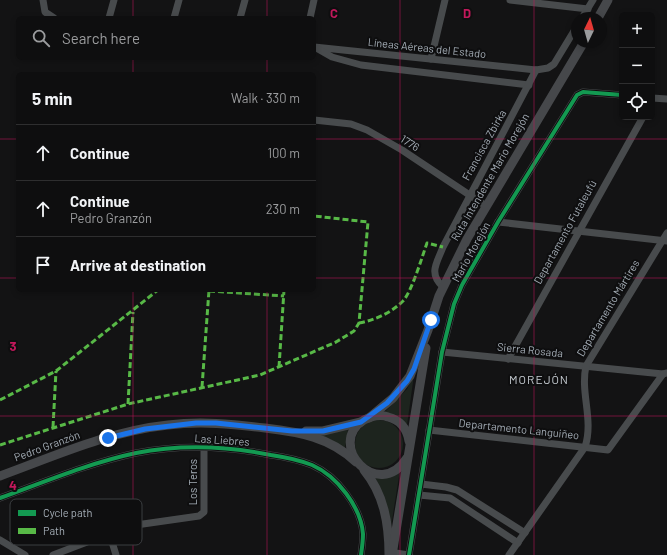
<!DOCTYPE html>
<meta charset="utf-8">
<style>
body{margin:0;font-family:Barlow,sans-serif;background:#1c1c1d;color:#f1f3f6}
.controls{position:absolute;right:12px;top:12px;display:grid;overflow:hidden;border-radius:6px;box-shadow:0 2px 6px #0003}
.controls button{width:36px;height:36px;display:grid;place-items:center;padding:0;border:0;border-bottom:1px solid #2e2e2f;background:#0e0e0f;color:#f1f3f6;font:20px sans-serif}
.compass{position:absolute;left:571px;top:12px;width:36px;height:36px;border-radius:50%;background:#0e0e0f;box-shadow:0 2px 6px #0003;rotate:5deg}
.stop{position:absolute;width:12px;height:12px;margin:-9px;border:3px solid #1a73e8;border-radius:50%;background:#fff}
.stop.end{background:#1a73e8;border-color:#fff;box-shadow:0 1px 4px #0008}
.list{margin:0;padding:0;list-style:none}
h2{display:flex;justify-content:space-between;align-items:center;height:52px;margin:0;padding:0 16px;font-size:17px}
h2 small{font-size:13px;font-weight:400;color:#9b9c9e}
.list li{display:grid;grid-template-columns:26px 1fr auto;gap:12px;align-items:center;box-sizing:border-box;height:56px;padding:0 16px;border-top:1px solid #2e2e2f}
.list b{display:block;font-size:15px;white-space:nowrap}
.list p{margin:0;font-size:13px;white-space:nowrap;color:#9b9c9e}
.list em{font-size:13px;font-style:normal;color:#9b9c9e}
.icon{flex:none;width:22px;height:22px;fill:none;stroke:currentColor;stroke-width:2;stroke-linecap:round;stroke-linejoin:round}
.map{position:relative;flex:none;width:667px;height:555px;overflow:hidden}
.search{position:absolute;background:#0e0e0f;box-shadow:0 2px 6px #0003;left:16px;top:16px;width:300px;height:44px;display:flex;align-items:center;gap:10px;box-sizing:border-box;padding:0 14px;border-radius:6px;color:#9b9c9e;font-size:15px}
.panel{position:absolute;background:#0e0e0f;box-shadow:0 2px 6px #0003;left:16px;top:72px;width:300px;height:220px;border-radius:6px}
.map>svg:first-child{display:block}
.green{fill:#1d241e}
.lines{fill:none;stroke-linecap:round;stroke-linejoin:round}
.street{stroke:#484b4d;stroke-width:7}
.secondary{stroke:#46484b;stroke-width:9}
.quiet{stroke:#58b947;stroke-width:3;stroke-dasharray:6 3;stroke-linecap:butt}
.cycleway-casing{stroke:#0e0e0f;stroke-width:6}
.cycleway{stroke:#139951;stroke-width:4}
.route{stroke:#1a73e8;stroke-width:5}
.grid{fill:none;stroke:#c2185b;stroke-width:1;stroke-opacity:0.55}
.labels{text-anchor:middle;stroke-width:4;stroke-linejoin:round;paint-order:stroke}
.street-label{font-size:11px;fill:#a4adb6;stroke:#0e0e0f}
.neighbourhood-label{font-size:12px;letter-spacing:1px;fill:#c5cbd1;stroke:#0e0e0f}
.key{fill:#0e0e0f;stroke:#3b3e41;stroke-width:1}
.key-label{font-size:11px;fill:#a4adb6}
.grid-label{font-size:13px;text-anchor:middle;font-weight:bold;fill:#c2185b;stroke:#0e0e0f;stroke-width:4;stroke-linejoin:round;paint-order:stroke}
</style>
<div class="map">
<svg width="667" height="555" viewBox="0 0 667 555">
<rect width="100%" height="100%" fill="#131314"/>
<g class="green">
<polygon points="414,375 407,425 385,412 407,389"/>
<circle cx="379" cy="444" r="24"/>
<polygon points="348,430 345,448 320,435"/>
<polygon points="400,470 391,527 373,477"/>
</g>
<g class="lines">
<g class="street">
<polyline points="43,0 45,12 54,18"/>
<polyline points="510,0 588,9"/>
<polyline points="109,18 114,0"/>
<polyline points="174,18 179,0"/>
<polyline points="240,18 245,0"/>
<polyline points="310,18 314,0"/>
<polyline points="582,18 593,0"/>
<polyline points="314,47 536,70 548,68 554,64 577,26"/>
<polyline points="318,49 332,57 361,65 529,85"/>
<polyline points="431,59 445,0"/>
<polyline points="652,98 667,99"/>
<polyline points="314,120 351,124 367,130 402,150 486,206"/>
<polyline points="498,222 667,241"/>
<path d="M443,287C428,273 437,263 443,247L536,70"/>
<polyline points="442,352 663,374"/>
<polyline points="508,359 643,117"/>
<polyline points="429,430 608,450 663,374 667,373"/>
<polyline points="421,484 446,487 457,490 525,533"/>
<polyline points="419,495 450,498 518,543"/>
<path d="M0,498C44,482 89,463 136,453C181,444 226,446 271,455C285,457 299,460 312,465C337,476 361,507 363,534C363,541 362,548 361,555"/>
<polyline points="109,532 116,555"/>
<polyline points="0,540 25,555"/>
<polyline points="389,552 409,555"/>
<polyline points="53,555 129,526 199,516 204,512 204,446"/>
<polyline points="409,555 442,352 454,304 462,285 498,222 577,95 583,92 622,95"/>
<path d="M509,555L585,447C594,420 580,393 586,366L667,233"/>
</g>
<g class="secondary">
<polyline points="598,18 608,0"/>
<polyline points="369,418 393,398 410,376 428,330 439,296 467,239 584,42"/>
<polyline points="306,431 323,431 361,422"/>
<path d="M407,458C378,503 325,444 364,420C372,416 380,414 388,417C400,420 407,429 409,441"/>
<path d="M364,470C384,494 389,524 389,555"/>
<path d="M0,476C55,456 110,431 168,425C201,421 232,424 265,428C299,432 330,437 356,462"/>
<polyline points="392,555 426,348"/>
</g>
<g class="quiet">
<polyline points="209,291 284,296"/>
<path d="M359,323C375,320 391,313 403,301C412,291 422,257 427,243L443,247"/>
<polyline points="279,367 284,290"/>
<polyline points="202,387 209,290"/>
<polyline points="0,400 56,371 158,290"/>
<polyline points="128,404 133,312"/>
<polyline points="53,427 56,371"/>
<polyline points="0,445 128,404 260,375 336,342 354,331 359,323 368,222 314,216"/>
</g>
<defs>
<g id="cycleway">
<path d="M0,498C44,482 89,463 136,453C181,444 226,446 271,455C285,457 299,460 312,465C337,476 361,507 363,534C363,541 362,548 361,555"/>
<polyline points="409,555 442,352 454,304 462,285 498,222 577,95 583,92 622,95"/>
</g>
</defs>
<use href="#cycleway" class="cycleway-casing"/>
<use href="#cycleway" class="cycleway"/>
</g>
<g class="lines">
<polyline class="route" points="108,438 145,429 196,423 216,423 292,431 323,431 361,422 387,403 407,381 414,369 431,320"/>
</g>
<path class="grid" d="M133,0V18M267,0V18M400,0V555M534,0V555M133,58V74M267,58V74M0,139H18M314,139H667M0,278H18M314,278H667M133,290V555M267,290V555M0,416H667"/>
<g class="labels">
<g class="street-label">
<text transform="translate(427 48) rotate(6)" y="4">Líneas Aéreas del Estado</text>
<text transform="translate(410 143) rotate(32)" y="4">1776</text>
<text transform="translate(484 145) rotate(-61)" y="4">Francisca Zbirka</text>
<text transform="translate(490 177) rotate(-60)" y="4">Ruta Intendente Mario Morejón</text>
<text transform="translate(565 232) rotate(-61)" y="4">Departamento Futaleufú</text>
<text transform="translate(471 252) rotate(-61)" y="4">Mario Morejón</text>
<text transform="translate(608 308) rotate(-59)" y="4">Departamento Mártires</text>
<text transform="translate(530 350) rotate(6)" y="4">Sierra Rosada</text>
<text transform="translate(519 429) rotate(6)" y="4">Departamento Languiñeo</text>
<text transform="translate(222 440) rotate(4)" y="4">Las Liebres</text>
<text transform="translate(47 446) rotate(-20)" y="4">Pedro Granzón</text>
<text transform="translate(193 482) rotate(-90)" y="4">Los Teros</text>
</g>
<g class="neighbourhood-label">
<text x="539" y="384">MOREJÓN</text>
</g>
</g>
<rect x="10" y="499" width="132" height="46" rx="6" class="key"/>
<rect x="18" y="510" width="18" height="6" fill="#139951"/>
<rect x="18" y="528" width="18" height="6" fill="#58b947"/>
<g class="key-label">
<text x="43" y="517">Cycle path</text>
<text x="43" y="535">Path</text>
</g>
<g class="grid-label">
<text x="334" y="18">C</text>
<text x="467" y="18">D</text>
<text x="13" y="351">3</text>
<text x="13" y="490">4</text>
</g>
</svg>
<div class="controls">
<button>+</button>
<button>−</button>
<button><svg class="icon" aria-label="locate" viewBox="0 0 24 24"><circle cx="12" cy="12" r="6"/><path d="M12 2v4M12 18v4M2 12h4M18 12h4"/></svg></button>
</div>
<svg class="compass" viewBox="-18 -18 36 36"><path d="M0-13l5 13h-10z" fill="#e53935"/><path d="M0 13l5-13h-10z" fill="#9b9c9e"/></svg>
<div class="stop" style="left:431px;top:320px"></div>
<div class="stop end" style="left:108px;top:438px"></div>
<div class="search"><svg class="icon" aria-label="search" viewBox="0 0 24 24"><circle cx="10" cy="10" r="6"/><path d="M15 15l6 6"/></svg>Search here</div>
<section class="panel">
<h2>5 min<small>Walk · 330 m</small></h2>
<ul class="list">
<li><svg class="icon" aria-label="ahead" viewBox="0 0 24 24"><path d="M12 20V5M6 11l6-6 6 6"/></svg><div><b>Continue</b></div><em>100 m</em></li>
<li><svg class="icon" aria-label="ahead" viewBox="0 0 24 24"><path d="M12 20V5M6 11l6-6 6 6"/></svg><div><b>Continue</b><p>Pedro Granzón</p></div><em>230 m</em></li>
<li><svg class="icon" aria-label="arrive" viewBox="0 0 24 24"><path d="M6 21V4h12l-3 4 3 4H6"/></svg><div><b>Arrive at destination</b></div></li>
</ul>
</section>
</div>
